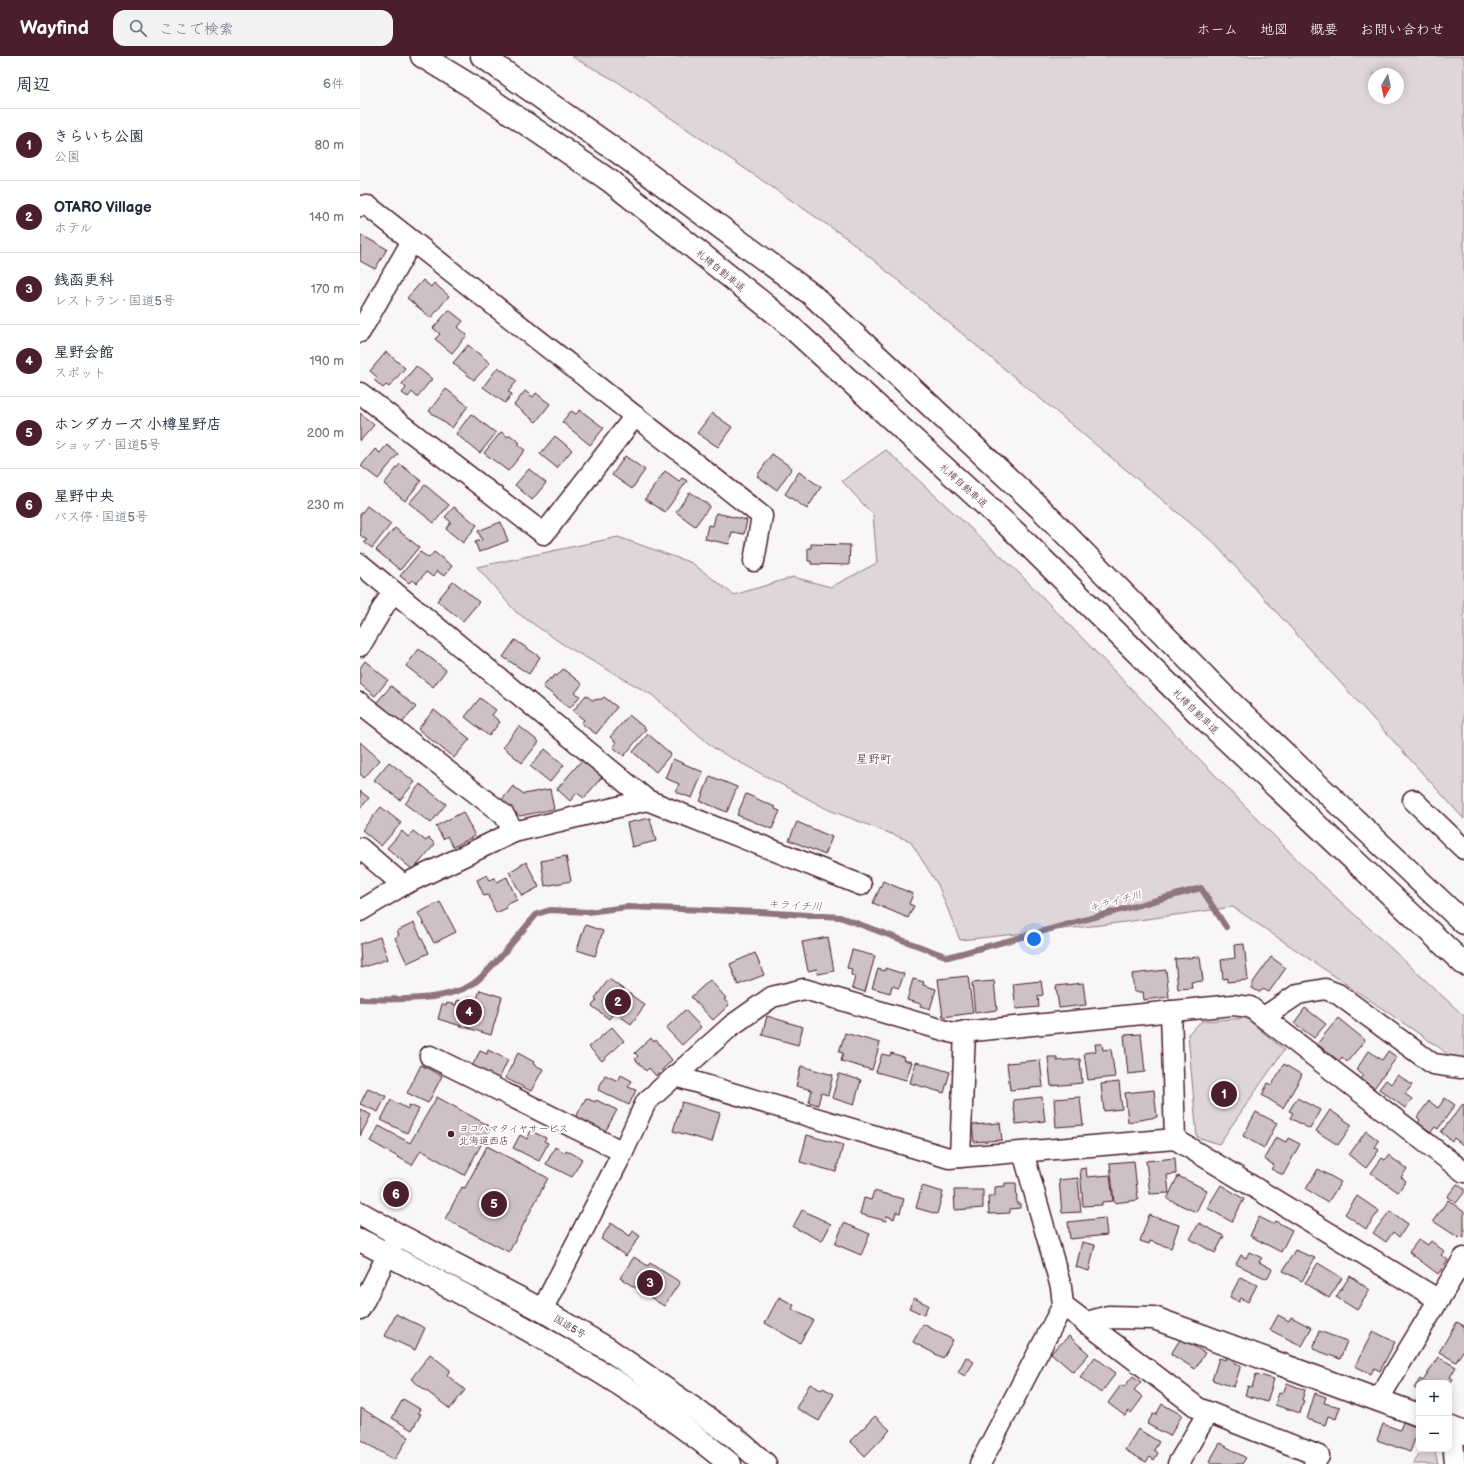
<!DOCTYPE html>
<html lang="ja">
<meta charset="utf-8">
<style>
body{margin:0;font-family:"Balsamiq Sans","Klee One",sans-serif;background:#f2f2f3;color:#1f2937}
.controls{position:absolute;right:12px;bottom:12px;display:grid;overflow:hidden;border-radius:8px;box-shadow:0 2px 10px #0003}
.controls button{width:36px;height:36px;display:grid;place-items:center;padding:0;border:0;border-bottom:1px solid #e0e1e3;background:#fff;color:#1f2937;font:20px sans-serif}
.compass{position:absolute;left:1008px;top:12px;width:36px;height:36px;border-radius:50%;background:#fff;box-shadow:0 2px 10px #0003;rotate:189deg}
.you{position:absolute;left:674px;top:883px;width:14px;height:14px;margin:-10px;border:3px solid #fff;border-radius:50%;background:#1a73e8;box-shadow:0 0 0 6px #1a73e833}
.badge{display:grid;place-items:center;width:26px;height:26px;border-radius:50%;background:#4a1f2b;color:#fff;font-size:13px;font-weight:700}
.pin{position:absolute;translate:-50% -50%;border:2px solid #fff;box-shadow:0 1px 4px #0006}
.list{margin:0;padding:0;list-style:none}
h2{display:flex;justify-content:space-between;align-items:center;height:52px;margin:0;padding:0 16px;font-size:17px}
h2 small{font-size:13px;font-weight:400;color:#747a83}
.list li{display:grid;grid-template-columns:26px 1fr auto;gap:12px;align-items:center;box-sizing:border-box;height:72px;padding:0 16px;border-top:1px solid #e0e1e3}
.list b{display:block;font-size:15px;white-space:nowrap}
.list p{margin:0;font-size:13px;white-space:nowrap;color:#747a83}
.list em{font-size:13px;font-style:normal;color:#747a83}
.icon{flex:none;width:22px;height:22px;fill:none;stroke:currentColor;stroke-width:2;stroke-linecap:round;stroke-linejoin:round}
.map{position:relative;flex:none;width:1104px;height:1408px;overflow:hidden}
header{display:flex;align-items:center;gap:24px;box-sizing:border-box;height:56px;padding:0 20px;background:#4a1f2b;color:#fff}
header strong{font-size:19px}
nav{display:flex;gap:22px;margin-inline-start:auto;font-size:14px}
.search{width:280px;height:36px;background:#f2f2f3;display:flex;align-items:center;gap:10px;box-sizing:border-box;padding:0 14px;border-radius:12px;color:#747a83;font-size:15px}
main{display:flex}
aside{flex:1;background:#fff}
.map>svg:first-child{display:block}
.green{fill:#ded6d9;stroke:#947a82;fill-rule:evenodd}
.lines{fill:none;stroke-linecap:round;stroke-linejoin:round}
.stream{stroke:#8f747b;stroke-width:6}
.building{fill:#cdc1c4;stroke:#4a1f2b}
.street-casing{stroke:#4a1f2b;stroke-width:23}
.secondary-casing{stroke:#4a1f2b;stroke-width:25}
.highway-casing{stroke:#4a1f2b;stroke-width:25}
.street{stroke:#fff;stroke-width:20}
.secondary{stroke:#fff;stroke-width:22}
.highway{stroke:#fff;stroke-width:22}
.poi-dot{fill:#4a1f2b;stroke:#fff;stroke-width:1.5}
.labels{text-anchor:middle;stroke-width:3.5;stroke-linejoin:round;paint-order:stroke}
.street-label{font-size:10px;fill:#4a1f2b;stroke:#fff}
.poi-label{font-size:10px;fill:#4a1f2b;stroke:#fff;text-anchor:start}
.water-label{font-size:11px;font-style:italic;fill:#72515a;stroke:#fff}
.quarter-label{font-size:12px;fill:#4a1f2b;stroke:#fff}
</style>
<header>
<strong>Wayfind</strong>
<div class="search"><svg class="icon" aria-label="search" viewBox="0 0 24 24"><circle cx="10" cy="10" r="6"/><path d="M15 15l6 6"/></svg>ここで検索</div>
<nav><a>ホーム</a><a>地図</a><a>概要</a><a>お問い合わせ</a></nav>
</header>
<main>
<aside>
<h2>周辺<small>6件</small></h2>
<ul class="list">
<li><span class="badge">1</span><div><b>きらいち公園</b><p>公園</p></div><em>80 m</em></li>
<li><span class="badge">2</span><div><b>OTARO Village</b><p>ホテル</p></div><em>140 m</em></li>
<li><span class="badge">3</span><div><b>銭函更科</b><p>レストラン · 国道5号</p></div><em>170 m</em></li>
<li><span class="badge">4</span><div><b>星野会館</b><p>スポット</p></div><em>190 m</em></li>
<li><span class="badge">5</span><div><b>ホンダカーズ 小樽星野店</b><p>ショップ · 国道5号</p></div><em>200 m</em></li>
<li><span class="badge">6</span><div><b>星野中央</b><p>バス停 · 国道5号</p></div><em>230 m</em></li>
</ul>
</aside>
<div class="map">
<svg width="1104" height="1408" viewBox="0 0 1104 1408">
<rect width="100%" height="100%" fill="#f8f6f7"/>
<filter id="ink" filterUnits="userSpaceOnUse"><feTurbulence type="fractalNoise" baseFrequency=".025" numOctaves="2"/><feDisplacementMap in="SourceGraphic" scale="8" xChannelSelector="R" yChannelSelector="G"/><feConvolveMatrix kernelMatrix="1 2 1 2 8 2 1 2 1" color-interpolation-filters="sRGB"/></filter>
<g filter="url(#ink)">
<g class="green">
<path d="M211,0H1104V763L853,486L488,183L258,26ZM1014,18H1038V42H1014Z"/>
<polygon points="526,394 660,518 953,820 1104,960 1104,1013 1080,992 873,851 750,868 600,884 578,829 550,785 469,754 355,693 292,639 204,589 156,556 117,511 258,481 332,507 374,539 433,521 471,531 517,507 513,459 482,425"/>
<polygon points="886,962 924,994 859,1088 837,1081 828,978 842,965"/>
<polygon points="1063,1393 1074,1393 1078,1408 1053,1408"/>
</g>
<g class="lines">
<path class="stream" d="M0,943C32,944 93,946 118,924C139,905 158,879 177,858L190,854L228,856L267,851L399,856L480,861L588,901L841,832L866,871"/>
</g>
<g class="building">
<polygon points="1,179 27,193 15,213 0,205"/>
<polygon points="63,224 71,231 74,227 89,240 71,262 47,242"/>
<polygon points="89,254 103,265 98,271 107,279 92,297 75,283 80,278 73,272"/>
<polygon points="108,289 130,307 114,324 93,307"/>
<polygon points="26,296 45,312 29,331 26,329 23,332 14,324 17,321 10,315"/>
<polygon points="56,310 72,323 57,341 52,336 48,341 42,337 46,332 42,328"/>
<polygon points="138,311 157,325 148,336 152,338 145,347 123,331"/>
<polygon points="86,333 108,350 92,372 69,355"/>
<polygon points="165,335 173,341 176,337 190,348 176,366 154,349"/>
<polygon points="220,354 244,372 230,389 202,366 211,355 216,358"/>
<polygon points="0,357 14,369 0,385"/>
<polygon points="352,357 372,371 358,391 337,377"/>
<polygon points="111,358 136,377 120,397 96,378"/>
<polygon points="141,376 148,381 150,379 160,387 158,389 165,394 148,415 124,397"/>
<polygon points="195,380 212,394 197,412 180,398"/>
<polygon points="27,389 38,398 18,423 1,410 15,393 20,397"/>
<polygon points="412,398 432,412 417,434 397,420"/>
<polygon points="265,400 285,414 272,433 252,419"/>
<polygon points="40,408 61,425 45,445 24,428"/>
<polygon points="169,413 186,427 172,444 155,429"/>
<polygon points="305,415 319,425 322,422 327,425 305,456 285,443"/>
<polygon points="439,416 461,431 447,453 425,438"/>
<polygon points="65,429 89,449 74,467 49,447"/>
<polygon points="330,436 350,450 335,470 316,456"/>
<polygon points="7,450 31,468 12,492 4,486 7,484 0,479 0,459"/>
<polygon points="94,451 117,469 103,487 86,473 91,466 85,461"/>
<polygon points="356,457 387,464 384,478 372,476 369,488 345,483 348,469 353,470"/>
<polygon points="141,466 148,485 119,496 115,486 122,484 118,475"/>
<polygon points="35,472 59,491 40,514 16,494"/>
<polygon points="451,488 490,489 489,509 451,508 451,505 448,505 448,492 451,492"/>
<polygon points="60,496 69,502 74,496 92,510 84,520 77,515 73,521 66,516 57,527 52,524 49,527 40,520"/>
<polygon points="93,525 119,546 103,565 77,545"/>
<polygon points="155,584 180,601 169,618 143,601"/>
<polygon points="59,593 86,614 73,631 46,610"/>
<polygon points="5,605 28,624 15,640 0,628 0,612"/>
<polygon points="203,613 222,628 215,637 220,640 210,652 183,631 190,622 191,623 195,619 197,620"/>
<polygon points="31,630 56,651 42,667 17,646"/>
<polygon points="226,639 232,644 242,643 244,641 257,651 236,678 221,667 224,664 213,655"/>
<polygon points="120,642 136,654 132,659 140,666 129,680 105,661"/>
<polygon points="74,654 110,683 94,702 58,673"/>
<polygon points="269,659 286,673 264,700 253,691 256,686 250,681"/>
<polygon points="159,670 179,686 162,707 143,691"/>
<polygon points="288,678 311,698 296,716 273,696"/>
<polygon points="0,686 20,704 4,722 0,718"/>
<polygon points="185,693 204,709 190,726 170,710"/>
<polygon points="313,703 343,716 332,742 316,736 319,728 305,722"/>
<polygon points="222,704 242,721 224,742 217,737 210,745 197,733"/>
<polygon points="29,706 55,726 40,744 14,724"/>
<polygon points="350,720 377,731 367,756 340,745"/>
<polygon points="60,728 86,748 71,767 45,748"/>
<polygon points="153,730 164,738 190,733 194,753 160,760 141,745"/>
<polygon points="0,735 9,742 0,753"/>
<polygon points="386,738 415,751 415,753 420,755 412,773 377,759"/>
<polygon points="21,751 41,767 21,790 2,774"/>
<polygon points="103,756 115,780 93,791 87,780 83,783 76,770"/>
<polygon points="290,762 296,785 272,791 267,767"/>
<polygon points="437,766 472,781 465,799 429,784"/>
<polygon points="42,775 48,781 53,775 66,785 69,782 75,788 53,814 27,792"/>
<polygon points="206,800 211,825 185,830 181,805"/>
<polygon points="166,806 179,831 162,840 149,816"/>
<polygon points="127,819 129,824 135,822 137,826 147,821 157,844 146,849 147,852 136,857 128,839 124,840 117,824"/>
<polygon points="523,825 553,838 549,848 554,850 548,862 513,847"/>
<polygon points="80,846 96,876 74,887 58,857"/>
<polygon points="54,867 69,897 47,907 35,882 39,879 37,875"/>
<polygon points="225,869 243,875 235,900 217,894"/>
<polygon points="20,881 28,903 1,912 0,888"/>
<polygon points="468,881 474,915 458,918 457,913 448,915 442,886"/>
<polygon points="884,888 888,924 867,926 867,922 863,923 861,904 875,902 874,889"/>
<polygon points="492,894 515,900 505,936 492,932 495,921 491,919 492,913 487,912"/>
<polygon points="395,897 404,919 378,929 370,908"/>
<polygon points="840,901 843,925 831,926 832,932 818,933 815,903"/>
<polygon points="911,901 926,912 909,936 903,933 899,936 892,932 892,928"/>
<polygon points="525,912 544,918 539,932 532,930 530,937 512,932 518,913 525,915"/>
<polygon points="806,914 809,941 784,944 783,936 774,936 772,918"/>
<polygon points="608,920 613,957 583,961 578,923"/>
<polygon points="249,923 285,949 271,968 254,956 249,963 232,950 237,944 235,942"/>
<polygon points="553,923 564,926 563,929 576,933 570,953 560,950 561,948 547,944"/>
<polygon points="350,924 366,942 364,943 369,949 353,964 331,941"/>
<polygon points="634,925 637,954 615,957 612,927"/>
<polygon points="681,925 683,939 678,940 679,951 656,953 653,928"/>
<polygon points="723,927 726,949 699,952 696,930"/>
<polygon points="120,934 142,941 131,979 78,963 82,948 86,950 87,947 96,949 97,944 107,946 108,941 117,943"/>
<polygon points="945,952 966,968 954,982 934,967"/>
<polygon points="325,954 341,971 322,989 306,972"/>
<polygon points="407,960 443,971 438,989 402,979"/>
<polygon points="978,962 1005,984 987,1006 982,1001 979,1005 957,988"/>
<polygon points="252,971 264,985 242,1005 229,991"/>
<polygon points="485,977 520,987 512,1014 481,1005 483,997 479,996"/>
<polygon points="781,978 785,1016 768,1018 764,979"/>
<polygon points="291,982 294,986 296,984 312,1004 296,1020 289,1012 286,1015 275,1003 278,1000 275,997"/>
<polygon points="735,988 742,988 743,994 751,993 755,1021 728,1024 724,997 736,995"/>
<polygon points="128,994 148,1004 139,1023 112,1010 120,995 127,998"/>
<polygon points="1009,995 1022,1004 1028,995 1037,1001 1014,1032 1001,1023 1004,1019 996,1014"/>
<polygon points="158,997 174,1006 173,1008 183,1013 171,1035 145,1022"/>
<polygon points="531,997 544,1001 543,1004 552,1006 546,1024 516,1016 522,998 530,1000"/>
<polygon points="688,1001 697,1001 697,1005 720,1003 722,1027 691,1030"/>
<polygon points="680,1004 683,1031 650,1034 647,1007"/>
<polygon points="556,1006 590,1016 584,1037 550,1027"/>
<polygon points="924,1008 942,1019 923,1052 902,1039 908,1027 912,1029"/>
<polygon points="61,1009 82,1020 68,1047 47,1037"/>
<polygon points="441,1010 473,1019 468,1039 461,1037 458,1049 449,1046 452,1034 436,1030"/>
<polygon points="479,1018 501,1024 494,1049 472,1042"/>
<polygon points="245,1019 258,1025 261,1019 272,1025 268,1031 276,1034 269,1049 238,1034"/>
<polygon points="1038,1019 1052,1029 1045,1038 1052,1043 1045,1052 1019,1033 1026,1024 1031,1028"/>
<polygon points="759,1026 762,1053 744,1055 741,1028"/>
<polygon points="8,1032 26,1040 18,1056 0,1048"/>
<polygon points="794,1034 797,1061 768,1066 765,1037"/>
<polygon points="77,1041 131,1071 104,1119 61,1094 52,1109 10,1085 19,1070 50,1087"/>
<polygon points="682,1041 685,1065 656,1068 653,1044"/>
<polygon points="720,1041 723,1069 696,1071 694,1043"/>
<polygon points="226,1042 235,1046 236,1044 257,1054 245,1076 216,1061"/>
<polygon points="937,1042 960,1054 950,1073 930,1062 933,1057 929,1055"/>
<polygon points="1085,1042 1095,1049 1078,1073 1075,1071 1071,1076 1058,1067 1060,1064 1057,1061 1069,1045 1078,1052"/>
<polygon points="31,1044 48,1053 49,1049 59,1053 47,1077 21,1064"/>
<polygon points="322,1046 360,1057 352,1086 313,1075"/>
<polygon points="1103,1048 1104,1049 1103,1089 1094,1082 1092,1085 1081,1076"/>
<polygon points="0,1053 11,1059 0,1080"/>
<polygon points="970,1054 992,1069 978,1089 956,1075"/>
<polygon points="896,1056 917,1067 904,1092 883,1080"/>
<polygon points="640,1067 642,1084 614,1086 612,1069"/>
<polygon points="171,1075 186,1082 184,1085 188,1087 179,1105 153,1092 160,1079 167,1083"/>
<polygon points="1006,1075 1019,1085 1015,1091 1019,1094 1006,1112 989,1099"/>
<polygon points="447,1079 483,1089 476,1116 440,1106"/>
<polygon points="916,1081 926,1086 928,1082 940,1088 923,1119 911,1113 914,1109 904,1103"/>
<polygon points="127,1090 188,1122 149,1196 85,1163 102,1131 105,1132"/>
<polygon points="195,1091 205,1097 206,1094 222,1103 212,1121 186,1108"/>
<polygon points="1028,1099 1047,1113 1041,1121 1046,1125 1038,1136 1011,1117 1022,1102 1025,1104"/>
<polygon points="815,1102 816,1118 807,1119 809,1137 790,1138 786,1105"/>
<polygon points="774,1105 778,1144 754,1147 750,1107"/>
<polygon points="726,1112 727,1121 750,1119 753,1145 742,1146 742,1149 723,1150 720,1113"/>
<polygon points="958,1113 981,1126 968,1146 946,1133"/>
<polygon points="818,1120 847,1134 836,1156 807,1143"/>
<polygon points="718,1122 721,1156 702,1157 699,1124"/>
<polygon points="645,1127 656,1127 657,1147 660,1147 660,1152 650,1153 650,1157 629,1158 628,1140 635,1140 635,1131 645,1130"/>
<polygon points="1097,1128 1104,1133 1104,1137 1096,1147 1087,1141"/>
<polygon points="861,1129 884,1143 872,1166 847,1152"/>
<polygon points="562,1130 583,1136 577,1158 556,1152"/>
<polygon points="594,1134 623,1134 623,1152 595,1154"/>
<polygon points="514,1135 544,1143 540,1157 536,1156 534,1163 527,1160 526,1165 500,1158 504,1142 511,1144"/>
<polygon points="997,1140 1019,1155 1006,1173 985,1158"/>
<polygon points="1088,1144 1104,1156 1104,1182 1101,1180 1099,1182 1073,1165"/>
<polygon points="442,1154 471,1168 462,1185 433,1171"/>
<polygon points="1030,1155 1048,1168 1039,1181 1033,1176 1026,1186 1013,1177"/>
<polygon points="789,1159 819,1169 811,1192 790,1185 789,1188 780,1185"/>
<polygon points="899,1161 913,1168 915,1165 932,1174 921,1196 890,1180"/>
<polygon points="745,1162 747,1179 710,1183 708,1166"/>
<polygon points="251,1167 270,1180 273,1175 280,1180 266,1200 241,1183"/>
<polygon points="484,1167 510,1178 501,1199 475,1188"/>
<polygon points="839,1167 864,1180 855,1197 830,1183"/>
<polygon points="1059,1183 1068,1189 1071,1185 1084,1195 1081,1199 1088,1204 1078,1218 1049,1196"/>
<polygon points="722,1186 735,1189 729,1215 716,1211"/>
<polygon points="935,1194 955,1202 942,1225 923,1215"/>
<polygon points="889,1196 902,1202 899,1206 912,1213 907,1223 876,1208 881,1199 886,1202"/>
<polygon points="274,1201 288,1210 290,1207 320,1226 304,1250 260,1222"/>
<polygon points="958,1207 982,1222 969,1242 945,1227"/>
<polygon points="990,1220 1010,1234 997,1254 976,1241"/>
<polygon points="880,1221 897,1229 888,1246 881,1242 879,1246 870,1241"/>
<polygon points="419,1241 434,1249 432,1253 453,1264 440,1287 405,1267"/>
<polygon points="554,1242 568,1249 564,1259 549,1252"/>
<polygon points="36,1258 65,1272 55,1294 25,1280"/>
<polygon points="918,1259 929,1265 931,1261 952,1272 942,1290 910,1274"/>
<polygon points="1097,1266 1104,1270 1104,1293 1096,1306 1079,1296"/>
<polygon points="563,1268 593,1284 583,1302 553,1286"/>
<polygon points="959,1275 987,1285 980,1303 953,1293"/>
<polygon points="1013,1275 1035,1286 1020,1315 1014,1312 1011,1318 995,1310"/>
<polygon points="709,1280 729,1298 713,1316 691,1297"/>
<polygon points="821,1282 845,1297 835,1313 811,1298"/>
<polygon points="70,1298 90,1314 87,1319 105,1334 90,1353 51,1323"/>
<polygon points="867,1299 876,1302 874,1307 881,1309 874,1331 852,1324 859,1302 866,1304"/>
<polygon points="606,1301 614,1306 605,1320 598,1316"/>
<polygon points="735,1301 756,1317 741,1337 720,1321"/>
<polygon points="1078,1301 1096,1311 1090,1321 1093,1323 1089,1329 1089,1327 1059,1327 1059,1335 1054,1332 1060,1323 1063,1325"/>
<polygon points="896,1318 914,1323 907,1346 885,1339 888,1330 892,1331"/>
<polygon points="773,1320 781,1326 774,1334 783,1341 771,1357 769,1355 765,1360 748,1347 761,1329 764,1331"/>
<polygon points="927,1327 945,1334 942,1344 944,1345 940,1357 915,1349 919,1337 923,1338"/>
<polygon points="450,1328 461,1334 463,1332 474,1338 459,1365 436,1352"/>
<polygon points="955,1337 966,1341 964,1347 980,1351 976,1363 968,1360 965,1369 947,1363"/>
<polygon points="43,1343 60,1353 58,1357 61,1358 52,1374 32,1362"/>
<polygon points="802,1348 822,1359 810,1380 787,1368 793,1358 796,1359"/>
<polygon points="1,1352 49,1381 34,1404 0,1383"/>
<polygon points="515,1360 530,1374 505,1400 490,1385"/>
<polygon points="1043,1366 1059,1372 1050,1396 1017,1384 1023,1368 1040,1374"/>
<polygon points="778,1373 799,1386 794,1394 798,1397 794,1404 790,1401 786,1406 765,1394"/>
<polygon points="860,1387 886,1402 882,1408 851,1408 849,1406"/>
</g>
<g class="lines">
<defs>
<g id="street">
<polyline points="0,150 8,150 402,460 394,505"/>
<polyline points="0,276 52,185"/>
<polyline points="0,337 184,478 275,360"/>
<polyline points="0,508 287,744 501,829"/>
<polyline points="0,590 33,535"/>
<polyline points="0,647 144,759 154,776"/>
<polyline points="1053,744 1104,793"/>
<polyline points="0,792 43,829"/>
<polyline points="0,855 43,829 154,776 287,744"/>
<polyline points="811,955 815,1083"/>
<polyline points="904,961 938,938 965,933 978,938 1073,1008 1101,1012"/>
<polyline points="70,1000 263,1096"/>
<polyline points="315,1020 589,1102 815,1083 1079,1244"/>
<polyline points="600,1101 605,975"/>
<polyline points="703,1249 838,1352 959,1400 954,1408"/>
<polyline points="0,1253 35,1184"/>
<polyline points="182,1254 263,1096 286,1046 371,970 412,941 444,933 593,977 873,949 890,951 1104,1116"/>
<polyline points="1018,1344 1104,1202"/>
<polyline points="1092,1372 1095,1408"/>
<polyline points="620,1408 703,1249 701,1231 663,1096"/>
<polyline points="818,1408 848,1356"/>
</g>
<g id="secondary">
<polyline points="727,1267 748,1261 794,1262 1059,1359"/>
<polyline points="1089,1371 1104,1377"/>
</g>
<g id="highway">
<polyline points="62,0 111,30 250,125 419,260 657,478 838,657 1104,908"/>
<polyline points="122,0 268,103 451,238 682,454 864,640 1104,867"/>
<polyline points="0,1157 37,1178 182,1254 248,1293 373,1380 405,1408"/>
<path d="M0,1184C127,1251 259,1316 370,1408"/>
</g>
</defs>
<use href="#street" class="street-casing"/>
<use href="#secondary" class="secondary-casing"/>
<use href="#highway" class="highway-casing"/>
<use href="#street" class="street"/>
<use href="#secondary" class="secondary"/>
<use href="#highway" class="highway"/>
</g>
</g>
<circle class="poi-dot" cx="91" cy="1078" r="4"/>
<g class="labels">
<g class="street-label">
<text transform="translate(361 214) rotate(39)" y="4">札樽自動車道</text>
<text transform="translate(604 429) rotate(42)" y="4">札樽自動車道</text>
<text transform="translate(836 655) rotate(44)" y="4">札樽自動車道</text>
<text transform="translate(210 1270) rotate(31)" y="4">国道5号</text>
</g>
<g class="poi-label">
<text x="99" y="1076">ヨコハマタイヤサービス<tspan x="99" dy="12">北海道西店</tspan></text>
</g>
<g class="water-label">
<text transform="translate(755 845) rotate(-15)" y="4">キライチ川</text>
<text transform="translate(435 849) rotate(3)" y="4">キライチ川</text>
</g>
<g class="quarter-label">
<text x="514" y="707">星野町</text>
</g>
</g>
</svg>
<div class="controls">
<button>+</button>
<button>−</button>
</div>
<svg class="compass" viewBox="-18 -18 36 36"><path d="M0-13l5 13h-10z" fill="#e53935"/><path d="M0 13l5-13h-10z" fill="#747a83"/></svg>
<div class="you"></div>
<div class="pin badge" style="left:864px;top:1038px">1</div>
<div class="pin badge" style="left:258px;top:946px">2</div>
<div class="pin badge" style="left:290px;top:1227px">3</div>
<div class="pin badge" style="left:109px;top:956px">4</div>
<div class="pin badge" style="left:134px;top:1148px">5</div>
<div class="pin badge" style="left:36px;top:1138px">6</div>
</div>
</main>
